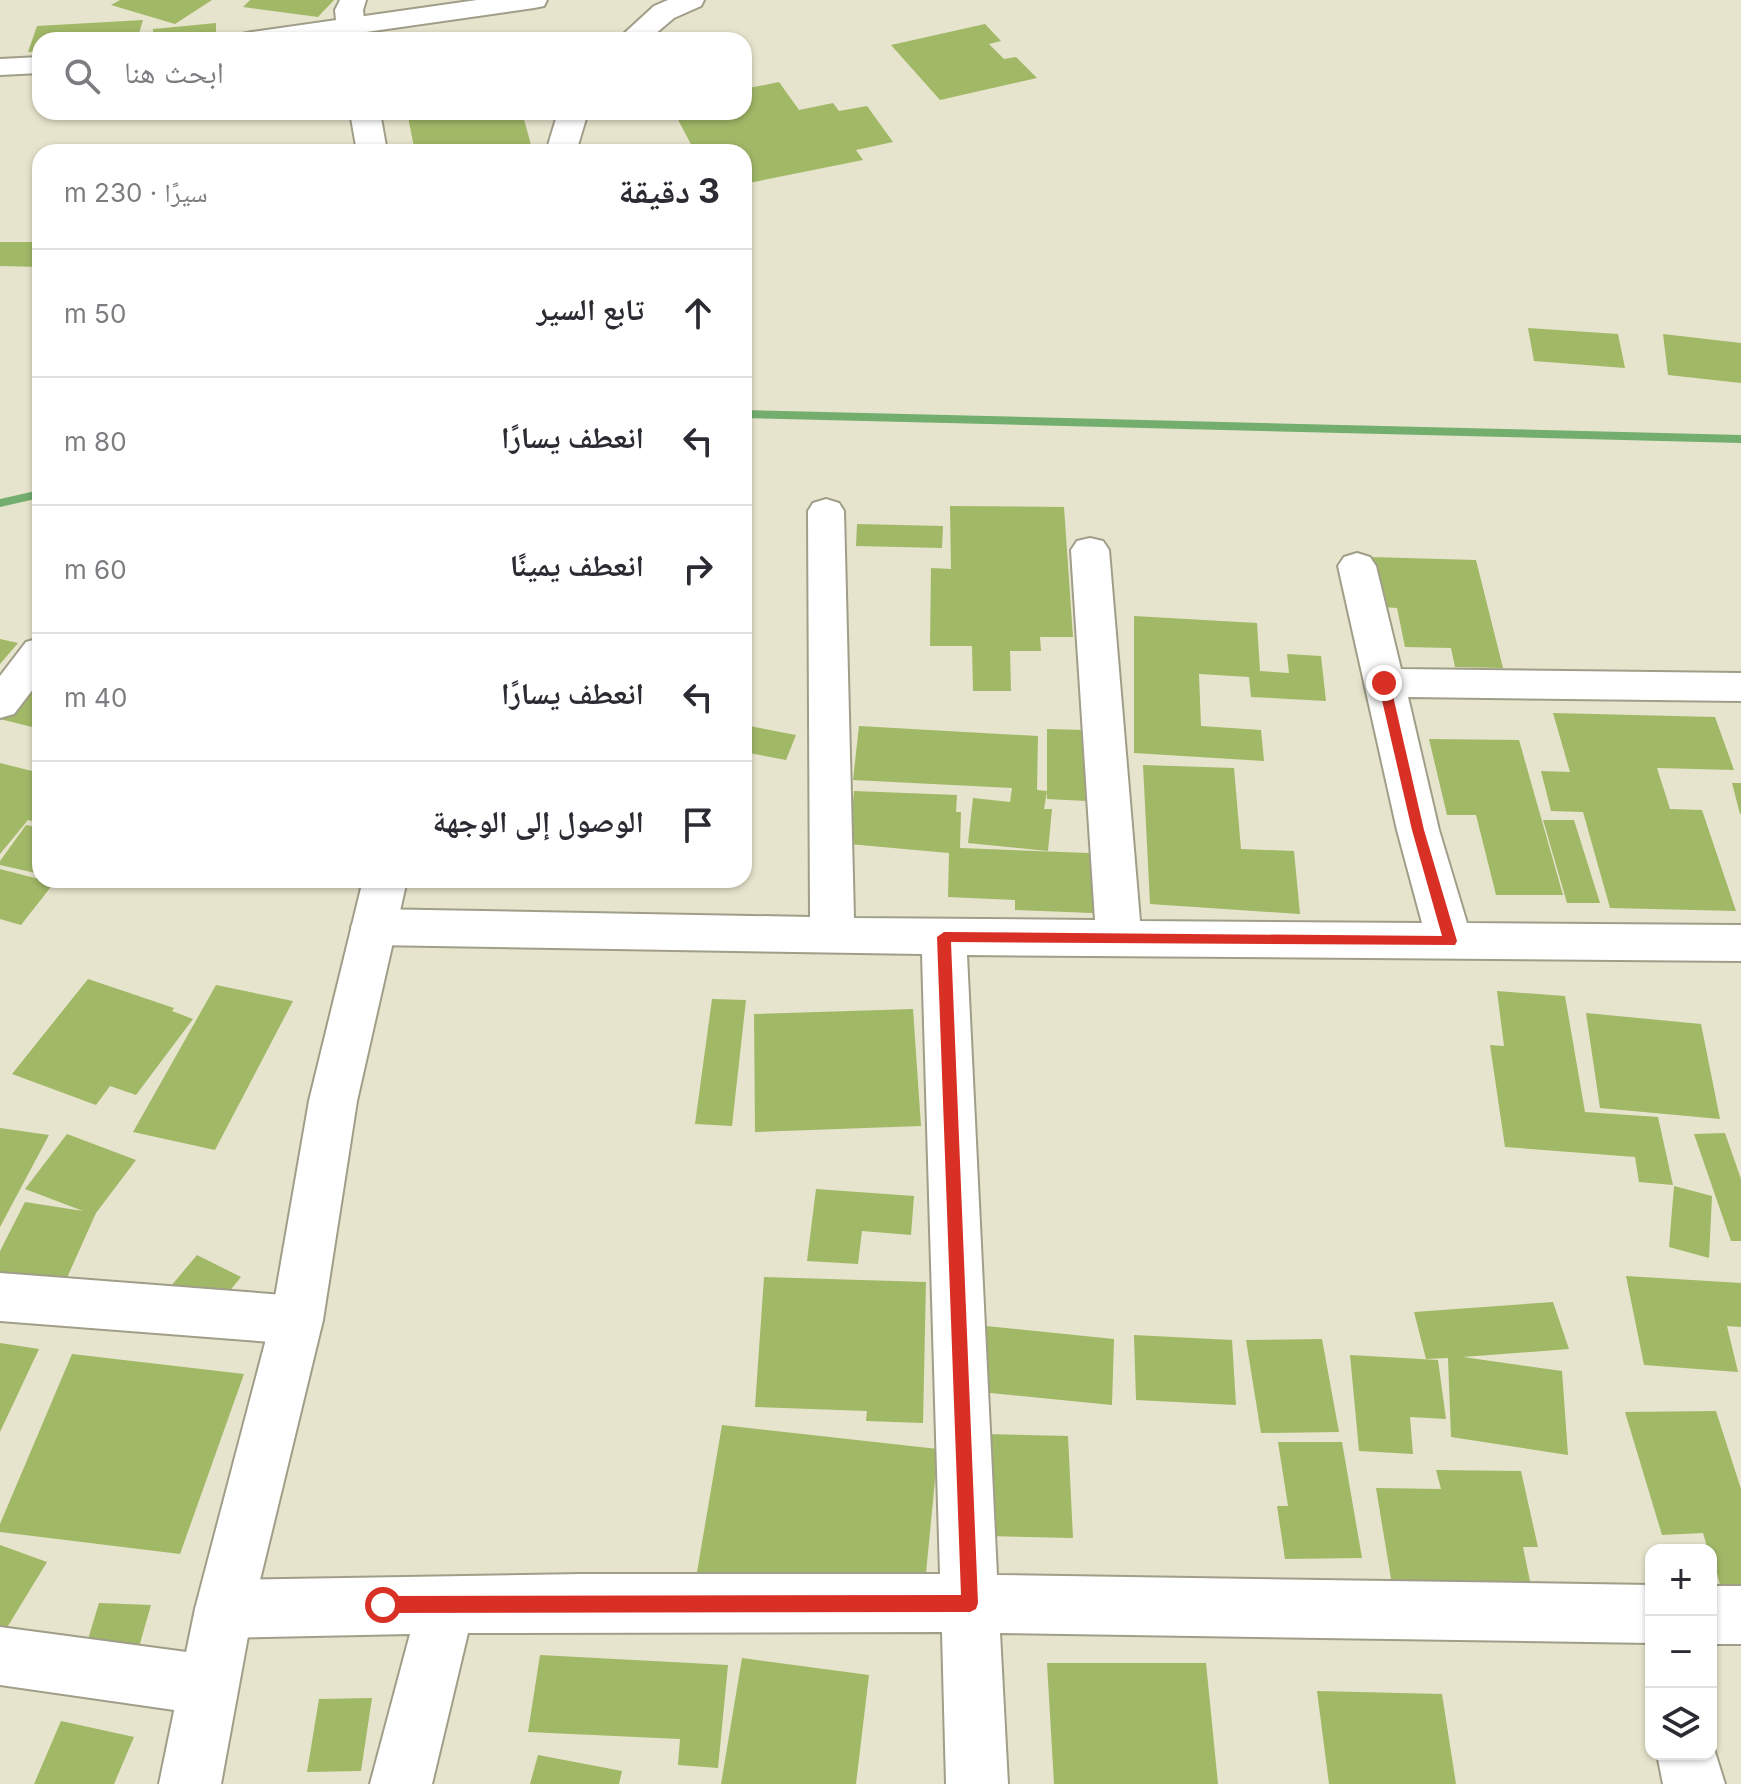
<!DOCTYPE html>
<html lang="ar">
<meta charset="utf-8">
<style>
body{margin:0;font-family:Inter,"Noto Naskh Arabic",sans-serif;background:#f2f2f3;color:#2b2b33;direction:rtl}
.controls{position:absolute;right:24px;bottom:24px;display:grid;overflow:hidden;border-radius:16px;box-shadow:0 2px 6px #0004}
.controls button{width:72px;height:72px;display:grid;place-items:center;padding:0;border:0;border-bottom:2px solid #e1e1e2;background:#fff;color:#2b2b33;font:40px sans-serif}
.stop{position:absolute;width:24px;height:24px;margin:-18px;border:6px solid #d93025;border-radius:50%;background:#fff}
.stop.end{background:#d93025;border-color:#fff;box-shadow:0 2px 8px #0008}
.list{margin:0;padding:0;list-style:none}
h2{display:flex;justify-content:space-between;align-items:center;height:104px;margin:0;padding:0 32px;font-size:34px}
h2 small{font-size:26px;font-weight:400;color:#7c7c81}
.list li{display:grid;grid-template-columns:52px 1fr auto;gap:24px;align-items:center;box-sizing:border-box;height:128px;padding:0 32px;border-top:2px solid #e1e1e2}
.list b{display:block;font-size:30px;white-space:nowrap}
.list em{font-size:26px;font-style:normal;color:#7c7c81}
.icon{flex:none;width:44px;height:44px;fill:none;stroke:currentColor;stroke-width:2;stroke-linecap:round;stroke-linejoin:round}
.map{position:relative;flex:none;width:1741px;height:1784px;overflow:hidden;direction:ltr}
.search{position:absolute;background:#fff;box-shadow:0 2px 6px #0004;left:32px;top:32px;width:720px;height:88px;display:flex;align-items:center;gap:20px;box-sizing:border-box;padding:0 28px;border-radius:24px;color:#7c7c81;font-size:30px}
.panel{position:absolute;background:#fff;box-shadow:0 2px 6px #0004;left:32px;top:144px;width:720px;height:744px;border-radius:24px;direction:rtl}
.map>svg:first-child{display:block}
.lines{fill:none;stroke-linecap:round;stroke-linejoin:round}
.stream{fill:#73ae6e;fill-rule:evenodd}
.building{fill:#a1b867}
.minor-casing{stroke:#a09e88;stroke-width:4}
.major-casing{stroke:#a09e88;stroke-width:4}
.minor{fill:#fff;fill-rule:evenodd}
.major{fill:#fff;fill-rule:evenodd}
.route{fill:#d93025}
</style>
<div class="map">
<svg width="1741" height="1784" viewBox="0 0 1741 1784">
<rect width="100%" height="100%" fill="#e6e4cc"/>
<g class="lines">
<g class="stream">
<polygon points="744,410 1741,435 1741,443 744,418"/>
<polygon points="40,490 40,498 0,507 0,499"/>
</g>
</g>
<g class="building">
<polygon points="120,0 212,0 175,24 111,5"/>
<polygon points="250,0 334,0 318,17 243,7"/>
<polygon points="143,20 137,40 40,40 40,51 28,52 37,26"/>
<polygon points="216,23 216,39 153,40 153,29"/>
<polygon points="985,24 1001,41 989,44 1004,59 1016,57 1037,78 940,100 891,45"/>
<polygon points="779,82 799,110 833,103 839,111 867,106 893,142 856,150 863,160 744,184 744,152 695,152 674,112 744,112 744,89"/>
<polygon points="407,112 522,112 533,152 415,152"/>
<polygon points="0,242 40,242 40,267 0,266"/>
<polygon points="1528,328 1618,334 1625,368 1534,361"/>
<polygon points="1663,334 1741,343 1741,383 1668,375"/>
<polygon points="950,506 1064,507 1073,637 1040,637 1041,651 1010,651 1011,691 973,691 972,646 930,646 931,568 951,569"/>
<polygon points="857,524 943,526 942,548 856,546"/>
<polygon points="1371,557 1476,560 1503,668 1455,667 1451,648 1405,647 1397,608 1381,607"/>
<polygon points="1134,616 1257,623 1260,671 1289,673 1287,654 1321,656 1326,701 1251,697 1249,677 1199,674 1201,726 1261,730 1264,761 1134,753"/>
<polygon points="0,639 18,643 0,664"/>
<polygon points="40,671 40,729 0,719 0,717"/>
<polygon points="1553,713 1715,717 1734,770 1657,768 1670,809 1702,810 1736,911 1610,908 1583,812 1551,811 1541,771 1570,772"/>
<polygon points="744,725 796,735 786,760 744,752"/>
<polygon points="859,726 1038,736 1037,790 1047,791 1044,809 1052,809 1048,851 968,843 973,798 1010,802 1012,788 853,780"/>
<polygon points="1047,729 1084,730 1086,801 1047,799"/>
<polygon points="1429,739 1519,740 1563,895 1496,895 1476,815 1447,815"/>
<polygon points="0,763 40,773 40,823 28,820 0,854"/>
<polygon points="1143,765 1234,768 1241,849 1294,851 1300,914 1150,904"/>
<polygon points="1732,783 1741,783 1741,814 1740,814"/>
<polygon points="854,791 957,795 956,812 961,812 960,848 1114,854 1117,914 1015,910 1015,900 948,897 949,853 849,844"/>
<polygon points="1543,820 1574,820 1600,903 1567,903"/>
<polygon points="26,825 40,828 40,874 0,865 0,861"/>
<polygon points="0,869 54,883 21,925 0,919"/>
<polygon points="88,979 174,1008 172,1011 193,1019 136,1095 110,1086 96,1105 12,1074"/>
<polygon points="216,985 293,1001 215,1150 133,1132"/>
<polygon points="1497,991 1565,996 1585,1112 1658,1117 1673,1185 1639,1182 1635,1157 1505,1147 1490,1045 1504,1046"/>
<polygon points="712,999 746,1000 732,1126 695,1124"/>
<polygon points="913,1009 921,1126 755,1132 754,1014"/>
<polygon points="1586,1013 1701,1024 1720,1119 1600,1108"/>
<polygon points="0,1128 49,1135 0,1227"/>
<polygon points="1725,1133 1741,1179 1741,1241 1731,1241 1694,1134"/>
<polygon points="67,1134 136,1160 96,1213 57,1300 0,1291 0,1251 25,1202 83,1211 25,1189"/>
<polygon points="1674,1186 1712,1196 1709,1258 1669,1247"/>
<polygon points="816,1189 914,1196 911,1235 862,1231 858,1264 807,1261"/>
<polygon points="197,1255 241,1277 210,1315 166,1292"/>
<polygon points="1626,1276 1741,1283 1741,1327 1727,1326 1738,1372 1644,1365"/>
<polygon points="764,1277 926,1282 923,1423 866,1421 867,1411 755,1407"/>
<polygon points="1553,1302 1569,1349 1463,1357 1562,1371 1568,1455 1451,1437 1448,1358 1426,1359 1414,1312"/>
<polygon points="976,1325 1114,1339 1112,1405 971,1391"/>
<polygon points="1134,1335 1232,1340 1236,1405 1136,1400"/>
<polygon points="1322,1339 1339,1432 1261,1433 1246,1340"/>
<polygon points="0,1343 39,1349 0,1432"/>
<polygon points="72,1354 244,1374 180,1554 0,1532 0,1524"/>
<polygon points="1350,1355 1438,1360 1446,1419 1410,1417 1413,1454 1359,1451"/>
<polygon points="1716,1411 1741,1489 1741,1599 1724,1600 1711,1550 1708,1550 1703,1533 1662,1535 1625,1412"/>
<polygon points="722,1425 938,1449 923,1604 696,1578"/>
<polygon points="986,1434 1068,1436 1073,1538 988,1536"/>
<polygon points="1278,1442 1342,1442 1362,1558 1285,1559 1277,1506 1288,1506"/>
<polygon points="1436,1470 1521,1471 1538,1547 1523,1547 1531,1586 1392,1585 1376,1488 1441,1489"/>
<polygon points="0,1545 47,1562 0,1639"/>
<polygon points="99,1603 151,1605 135,1661 82,1659"/>
<polygon points="540,1655 728,1665 718,1768 678,1765 680,1739 528,1732"/>
<polygon points="742,1658 869,1675 856,1784 721,1784"/>
<polygon points="1047,1663 1206,1663 1218,1784 1054,1784"/>
<polygon points="1317,1691 1442,1694 1456,1784 1329,1784"/>
<polygon points="372,1698 361,1771 307,1772 319,1699"/>
<polygon points="61,1721 134,1737 114,1784 34,1784"/>
<polygon points="538,1755 622,1771 619,1784 530,1784"/>
</g>
<g class="lines">
<defs>
<g id="minor">
<polygon points="477,0 547,0 544,6 534,8 310,40 238,40 242,34 252,32"/>
<polygon points="668,0 704,0 701,6 674,18 648,40 617,40 654,6"/>
<polygon points="40,57 40,73 0,75 0,59"/>
<polygon points="558,112 588,112 576,152 546,152"/>
<polygon points="826,499 839,503 844,511 854,918 1095,920 1071,550 1077,541 1090,538 1103,541 1109,550 1140,921 1422,923 1397,830 1338,566 1344,557 1357,553 1370,557 1376,566 1401,669 1741,673 1741,701 1408,697 1439,830 1467,923 1741,925 1741,961 967,955 997,1575 1651,1585 1651,1643 1000,1633 1008,1784 946,1784 942,1632 468,1633 432,1784 370,1784 410,1634 224,1638 204,1629 195,1609 204,1589 224,1580 581,1574 940,1574 922,954 373,945 357,939 351,927 357,915 373,909 810,917 808,511 813,503"/>
<polygon points="40,638 40,680 14,714 0,718 0,676 26,642"/>
<polygon points="0,1273 297,1296 315,1303 323,1320 315,1337 297,1344 0,1321"/>
<rect x="1711" y="1586" width="30" height="58"/>
<polygon points="0,1627 209,1655 230,1664 239,1685 230,1706 209,1715 0,1685"/>
<polygon points="1711,1739 1725,1784 1663,1784 1657,1754 1711,1754"/>
</g>
<g id="major">
<polygon points="340,0 366,0 363,10 366,40 338,40 335,10"/>
<polygon points="350,112 380,112 387,152 357,152"/>
<polygon points="363,880 407,880 357,1101 323,1320 253,1609 221,1784 159,1784 195,1609 271,1320 309,1101"/>
</g>
</defs>
<use href="#minor" class="minor-casing"/>
<use href="#major" class="major-casing"/>
<use href="#minor" class="minor"/>
<use href="#major" class="major"/>
</g>
<polygon class="route" points="1384,679 1390,683 1424,830 1457,941 1455,945 951,942 978,1603 976,1609 970,1612 383,1613 377,1611 375,1605 377,1599 383,1596 961,1595 937,937 944,932 1442,936 1412,830 1378,683"/>
</svg>
<div class="controls">
<button>+</button>
<button>−</button>
<button><svg class="icon" aria-label="layers" viewBox="0 0 24 24"><path d="M12 4l9 5-9 5-9-5zM3 14l9 5 9-5"/></svg></button>
</div>
<div class="stop" style="left:383px;top:1605px"></div>
<div class="stop end" style="left:1384px;top:683px"></div>
<div class="search"><svg class="icon" aria-label="search" viewBox="0 0 24 24"><circle cx="10" cy="10" r="6"/><path d="M15 15l6 6"/></svg>ابحث هنا</div>
<section class="panel">
<h2>3 دقيقة<small>سيرًا · 230 m</small></h2>
<ul class="list">
<li><svg class="icon" aria-label="ahead" viewBox="0 0 24 24"><path d="M12 20V5M6 11l6-6 6 6"/></svg><div><b>تابع السير</b></div><em>50 m</em></li>
<li><svg class="icon" aria-label="left" viewBox="0 0 24 24"><path d="M17 20v-9H6M10 6l-5 5 5 5"/></svg><div><b>انعطف يسارًا</b></div><em>80 m</em></li>
<li><svg class="icon" aria-label="right" viewBox="0 0 24 24"><path d="M7 20v-9h11M14 6l5 5-5 5"/></svg><div><b>انعطف يمينًا</b></div><em>60 m</em></li>
<li><svg class="icon" aria-label="left" viewBox="0 0 24 24"><path d="M17 20v-9H6M10 6l-5 5 5 5"/></svg><div><b>انعطف يسارًا</b></div><em>40 m</em></li>
<li><svg class="icon" aria-label="arrive" viewBox="0 0 24 24"><path d="M6 21V4h12l-3 4 3 4H6"/></svg><div><b>الوصول إلى الوجهة</b></div></li>
</ul>
</section>
</div>
